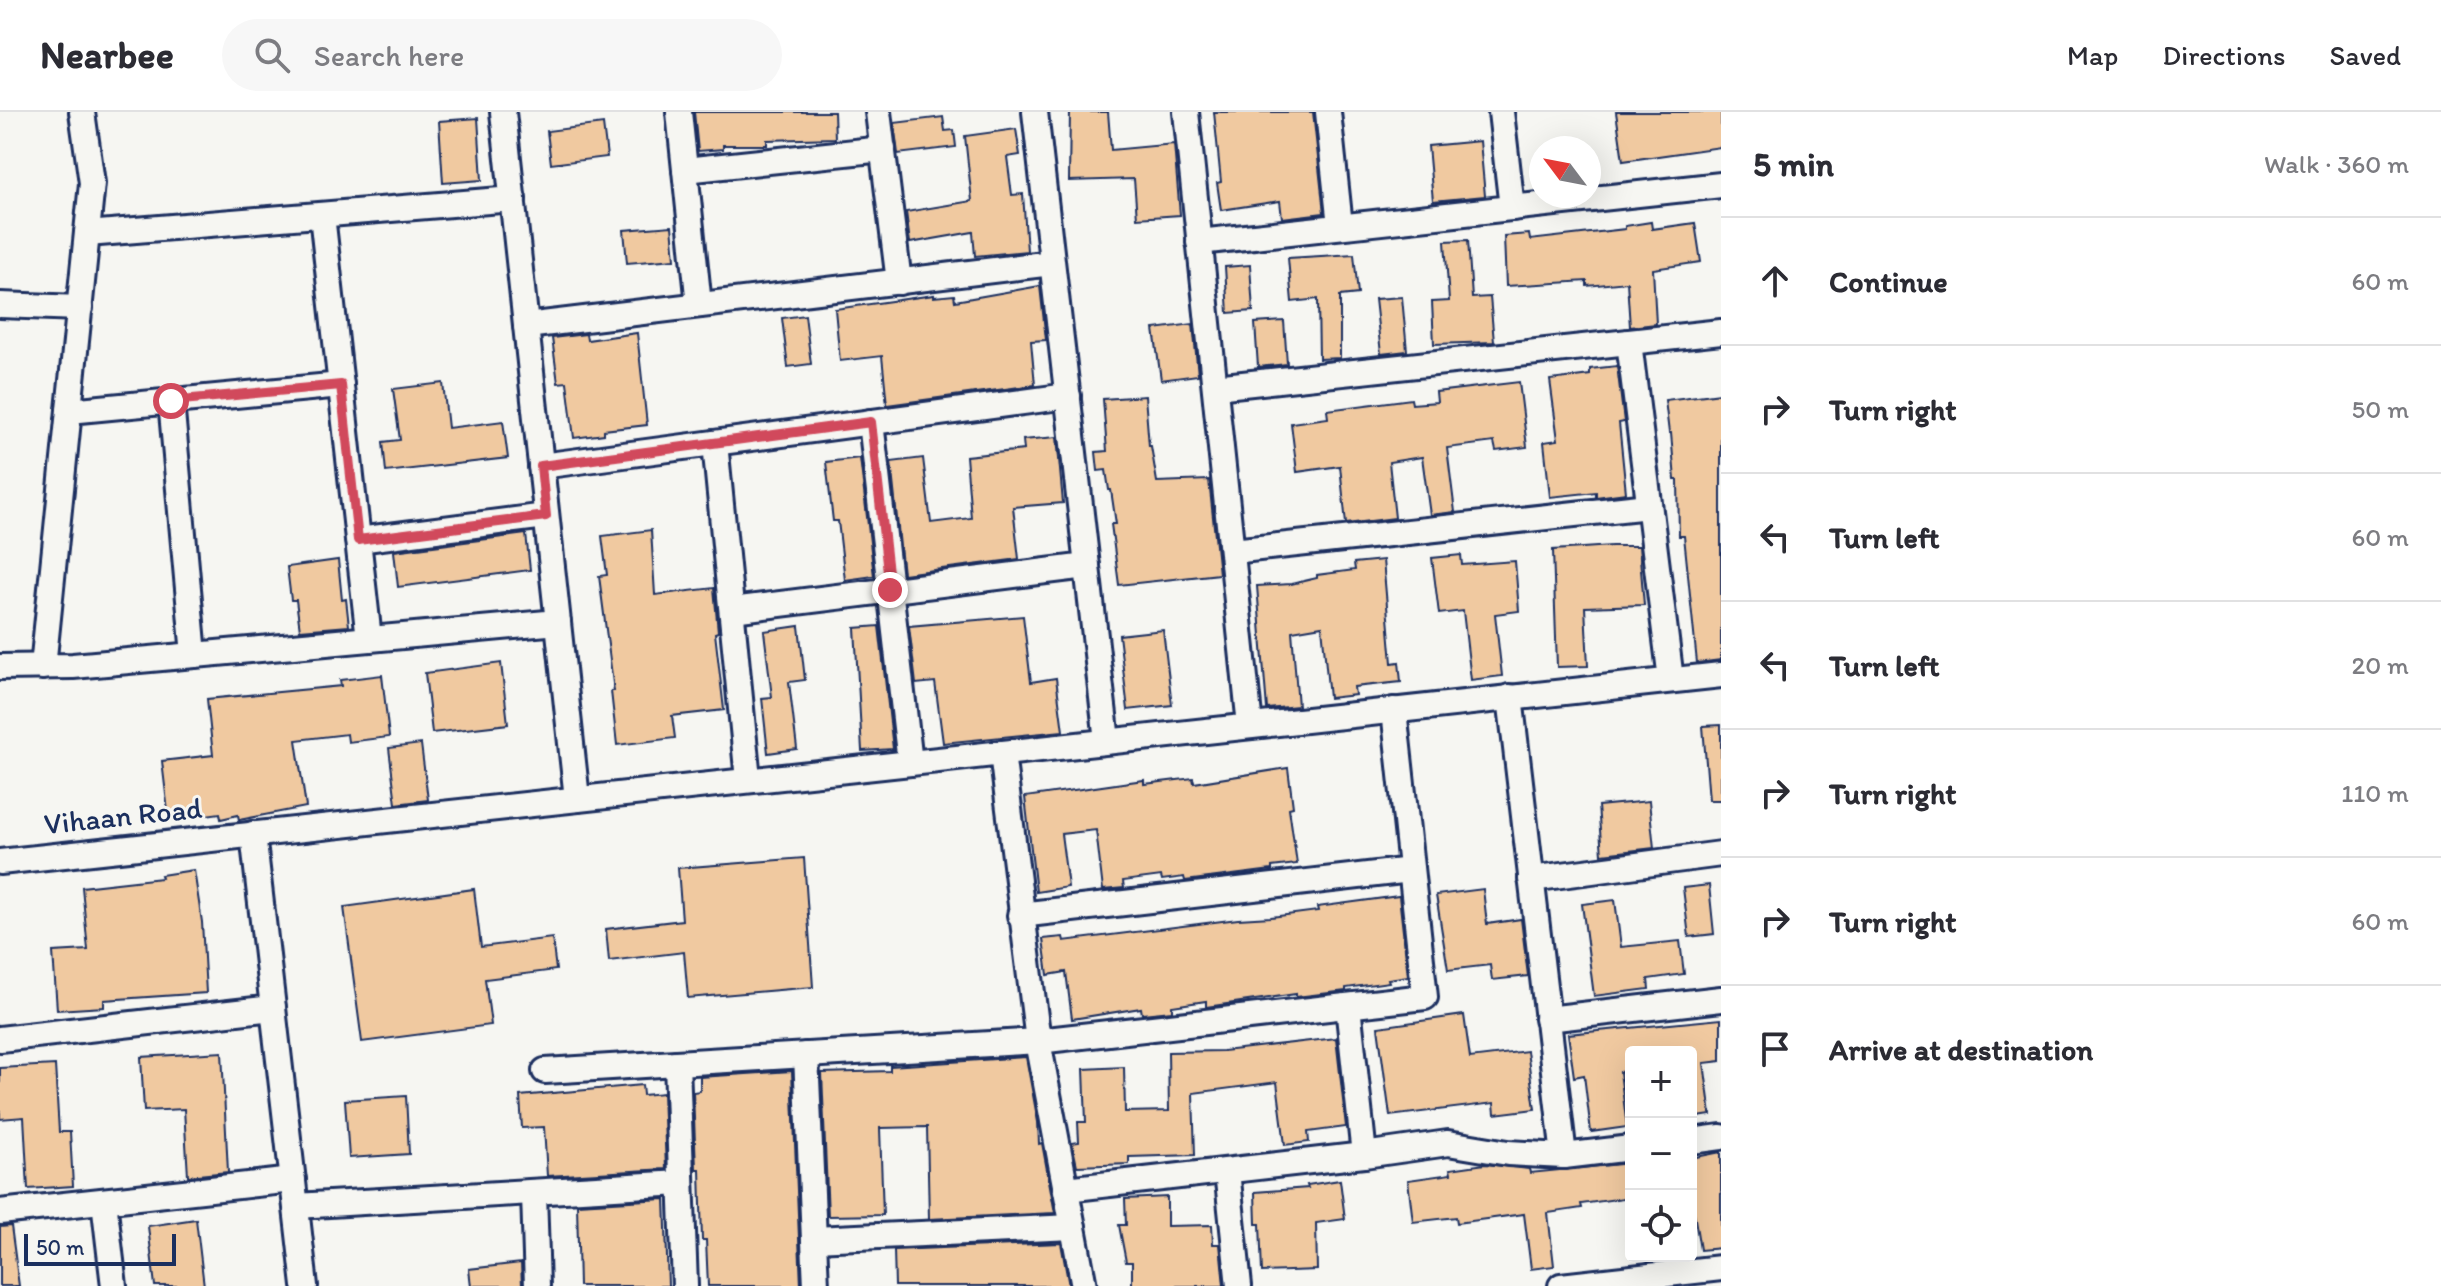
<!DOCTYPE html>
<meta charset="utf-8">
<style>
body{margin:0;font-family:Itim,sans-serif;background:#f7f7f7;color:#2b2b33}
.controls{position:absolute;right:24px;bottom:24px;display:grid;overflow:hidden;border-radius:8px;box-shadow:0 8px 32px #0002}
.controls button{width:72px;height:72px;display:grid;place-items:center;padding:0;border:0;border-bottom:2px solid #e1e1e2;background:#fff;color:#2b2b33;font:40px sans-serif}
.compass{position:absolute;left:1529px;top:24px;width:72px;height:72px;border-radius:50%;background:#fff;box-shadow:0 8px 32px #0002;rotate:302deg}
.scale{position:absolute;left:24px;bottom:20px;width:152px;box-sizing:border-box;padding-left:8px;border:4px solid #1b2f5e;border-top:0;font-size:22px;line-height:28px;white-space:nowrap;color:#1b2f5e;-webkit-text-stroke:6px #f6f6f2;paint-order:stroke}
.stop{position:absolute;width:24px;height:24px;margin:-18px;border:6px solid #d1495b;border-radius:50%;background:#fff}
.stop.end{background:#d1495b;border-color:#fff;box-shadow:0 2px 8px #0008}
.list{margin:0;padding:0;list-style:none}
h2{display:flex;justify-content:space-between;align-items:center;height:104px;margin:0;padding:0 32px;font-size:34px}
h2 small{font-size:26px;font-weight:400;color:#7c7c81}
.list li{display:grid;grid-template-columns:52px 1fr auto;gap:24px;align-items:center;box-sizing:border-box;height:128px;padding:0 32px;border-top:2px solid #e1e1e2}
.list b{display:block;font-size:30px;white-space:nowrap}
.list em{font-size:26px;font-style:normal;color:#7c7c81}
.icon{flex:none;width:44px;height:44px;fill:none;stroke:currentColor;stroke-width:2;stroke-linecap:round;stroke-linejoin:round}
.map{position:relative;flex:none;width:1721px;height:1174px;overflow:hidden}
header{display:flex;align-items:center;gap:48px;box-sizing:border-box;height:112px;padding:0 40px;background:#fff;border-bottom:2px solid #e1e1e2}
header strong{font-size:38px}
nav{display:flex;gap:44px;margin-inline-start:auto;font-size:28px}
.search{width:560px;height:72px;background:#f7f7f7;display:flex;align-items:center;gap:20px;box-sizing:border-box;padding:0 28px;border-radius:44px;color:#7c7c81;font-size:30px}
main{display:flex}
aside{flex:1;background:#fff}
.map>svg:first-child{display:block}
.building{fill:#f0c9a0;stroke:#1b2f5e;stroke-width:2}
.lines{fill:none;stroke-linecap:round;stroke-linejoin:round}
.street-casing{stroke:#1b2f5e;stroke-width:30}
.street{stroke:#f6f6f2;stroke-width:24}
.route{stroke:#d1495b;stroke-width:10}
.labels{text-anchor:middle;stroke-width:6;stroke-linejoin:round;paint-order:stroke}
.street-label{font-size:30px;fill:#1b2f5e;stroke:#f6f6f2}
</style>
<header>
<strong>Nearbee</strong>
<div class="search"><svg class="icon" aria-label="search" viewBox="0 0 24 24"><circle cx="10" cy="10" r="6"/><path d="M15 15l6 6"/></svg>Search here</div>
<nav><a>Map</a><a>Directions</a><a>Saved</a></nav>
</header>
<main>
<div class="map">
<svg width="1721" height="1174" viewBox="0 0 1721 1174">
<rect width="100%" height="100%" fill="#f6f6f2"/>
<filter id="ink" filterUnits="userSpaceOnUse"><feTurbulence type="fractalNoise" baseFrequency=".0125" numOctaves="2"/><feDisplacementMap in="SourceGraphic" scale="16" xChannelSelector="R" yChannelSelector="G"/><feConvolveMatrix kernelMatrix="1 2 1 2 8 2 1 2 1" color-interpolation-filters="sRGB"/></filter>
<g filter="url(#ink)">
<g class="building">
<polygon points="694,0 834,0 835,26 767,28 767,33 723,33 723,37 698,39"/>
<polygon points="1070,0 1108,0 1111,38 1174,32 1180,103 1137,106 1134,67 1069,69"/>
<polygon points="1214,0 1313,0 1324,101 1282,106 1280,89 1221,98 1217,71 1221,70"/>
<polygon points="1616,0 1721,0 1721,35 1623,49"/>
<polygon points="943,5 945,19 954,18 956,35 898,42 894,11"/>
<polygon points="478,6 482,68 443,71 439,9"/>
<polygon points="603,12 607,45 551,52 547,19"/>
<polygon points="1016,17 1020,43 1007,45 1012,83 1023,82 1027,139 975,144 973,120 910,131 906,100 972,89 965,24"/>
<polygon points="1480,29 1485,84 1433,89 1428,34"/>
<polygon points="1651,110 1652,117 1695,111 1701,150 1653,157 1656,212 1630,215 1627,170 1587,174 1587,169 1506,174 1504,124 1529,122 1530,128 1625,117 1625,114"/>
<polygon points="672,114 675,147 627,151 624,118"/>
<polygon points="1468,128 1472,186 1490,185 1494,230 1434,232 1432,190 1449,189 1445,129"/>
<polygon points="1354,142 1358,182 1340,184 1340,246 1319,247 1318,187 1292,190 1288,146"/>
<polygon points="1250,153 1253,199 1228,201 1225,155"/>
<polygon points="1040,174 1046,228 1031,229 1035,273 887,293 882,244 840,249 835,197 934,183 934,185 954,183 955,189"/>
<polygon points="1402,185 1407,239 1381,242 1375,187"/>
<polygon points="805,203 811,252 788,255 782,206"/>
<polygon points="1284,209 1287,252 1258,255 1255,211"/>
<polygon points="1193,212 1198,263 1161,268 1154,217"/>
<polygon points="637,221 647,313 604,318 604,322 574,326 567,270 558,271 552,226 586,222 587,228"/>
<polygon points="1617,254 1624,310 1619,311 1626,381 1596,385 1596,380 1550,385 1544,330 1558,328 1550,268 1590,263 1590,257"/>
<polygon points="1519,270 1527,335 1496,339 1494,330 1447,336 1455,400 1430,403 1422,345 1389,350 1395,406 1346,412 1340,354 1297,360 1291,311 1328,306 1327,298 1411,287 1412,292 1437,290 1436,280"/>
<polygon points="443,271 448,316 503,309 508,346 386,360 383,330 400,328 393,277"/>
<polygon points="1721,281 1721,548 1697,551 1684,424 1679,424 1678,368 1675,368 1671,321 1669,321 1665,288"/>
<polygon points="1145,284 1149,334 1151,334 1157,370 1209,368 1219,462 1119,473 1111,412 1116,412 1111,378 1109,378 1106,358 1098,359 1096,340 1107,339 1103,287"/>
<polygon points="1057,325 1063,391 1013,395 1019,447 903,462 891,350 923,346 931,411 971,406 966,344 1024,338 1023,328"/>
<polygon points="860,346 874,464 845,468 838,409 833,409 826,350"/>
<polygon points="651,418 655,483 714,476 718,520 715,521 724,598 672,604 675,626 617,633 611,579 614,579 599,464 607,463 602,424"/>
<polygon points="526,422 530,458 398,475 394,439"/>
<polygon points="1612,434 1639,434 1644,493 1585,495 1588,554 1557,555 1553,438"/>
<polygon points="1461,443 1462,453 1515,449 1519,499 1495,502 1502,564 1471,568 1463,499 1439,502 1432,446"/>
<polygon points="338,448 342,488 346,487 349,514 300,518 296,488 291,488 287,455"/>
<polygon points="1383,448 1392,551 1399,550 1401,570 1354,575 1355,583 1329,586 1322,514 1292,519 1298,594 1267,597 1257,474 1291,472 1317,466 1317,463 1355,458 1354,451"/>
<polygon points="1023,504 1031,570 1056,566 1063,619 943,631 935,570 916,572 909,514"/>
<polygon points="799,514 805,568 789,570 797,637 768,641 762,586 772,585 764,519"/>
<polygon points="879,514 893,637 862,639 855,516"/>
<polygon points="1163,518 1172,593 1128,598 1119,523"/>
<polygon points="501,551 508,612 432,621 425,561"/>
<polygon points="382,563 389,625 348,630 347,622 296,628 306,695 239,708 238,703 221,707 220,701 169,708 162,649 213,643 207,587 341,574 340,568"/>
<polygon points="1721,613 1721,688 1709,688 1703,614"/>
<polygon points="421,632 428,688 396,692 389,636"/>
<polygon points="1288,656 1293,695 1289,696 1297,752 1272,755 1272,758 1185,769 1184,765 1162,768 1161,764 1123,769 1124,776 1103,778 1096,718 1061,722 1068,775 1036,780 1025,685 1144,668 1144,672 1193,666 1194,671"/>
<polygon points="1649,689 1654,736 1602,742 1598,694"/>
<polygon points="804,746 813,875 688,886 684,840 609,849 606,817 682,808 678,756"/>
<polygon points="194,758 202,810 206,881 104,888 104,895 57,898 53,840 88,838 82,775 162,766 161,763"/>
<polygon points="1709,773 1714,822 1689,825 1683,776"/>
<polygon points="474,777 481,835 552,826 556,858 485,867 491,913 362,930 344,795"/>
<polygon points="1483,777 1487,812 1521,807 1528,864 1492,868 1490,853 1448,858 1436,783"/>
<polygon points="1399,784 1408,864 1388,867 1389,870 1346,876 1346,879 1296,885 1296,882 1206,895 1206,889 1172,894 1172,899 1142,902 1141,896 1072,907 1066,860 1048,863 1043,827 1063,825 1064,829 1238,807 1271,805 1318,799 1317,795"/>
<polygon points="1615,788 1621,835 1680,829 1684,862 1648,867 1649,877 1594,884 1582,792"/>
<polygon points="1464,903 1470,946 1527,939 1535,997 1495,1002 1494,991 1390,1004 1378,915"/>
<polygon points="1721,907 1721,949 1704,951 1711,1003 1691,1006 1691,940 1631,940 1631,959 1620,960 1627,1015 1591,1020 1584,963 1574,965 1568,922"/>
<polygon points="1336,926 1346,1015 1308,1020 1309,1030 1285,1033 1277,970 1193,981 1195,1043 1129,1045 1129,1052 1077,1054 1072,1031 1079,1030 1078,1010 1086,1010 1084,957 1124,955 1125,1000 1169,999 1168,940 1223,939"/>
<polygon points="222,940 228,1060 188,1064 184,997 144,999 141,945"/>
<polygon points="1026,945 1038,1010 1039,1032 1042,1031 1055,1101 929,1107 927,1015 880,1016 883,1103 828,1104 822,961 890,959 890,954"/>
<polygon points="55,953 59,1020 70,1020 73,1074 28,1077 24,1005 0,1007 0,956"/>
<polygon points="792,959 801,1174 708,1174 706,1128 702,1128 700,1057 696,1057 693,980 700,979 700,965"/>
<polygon points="642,973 643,983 663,981 666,1057 547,1064 544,1015 522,1016 520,984"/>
<polygon points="406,984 409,1042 349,1046 345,988"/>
<polygon points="1721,1040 1721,1136 1700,1138 1691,1082 1691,1046"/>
<polygon points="1631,1051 1631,1085 1581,1092 1582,1096 1548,1101 1554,1154 1531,1157 1524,1102 1457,1111 1456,1105 1413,1110 1408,1068 1451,1062 1450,1057 1485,1052 1529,1057 1530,1061"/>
<polygon points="1340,1068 1345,1107 1316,1111 1317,1158 1262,1160 1260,1112 1256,1112 1255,1080 1308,1076 1307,1073"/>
<polygon points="1167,1085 1167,1114 1212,1113 1213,1132 1220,1132 1224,1174 1132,1174 1132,1150 1126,1150 1119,1113 1126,1113 1125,1087"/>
<polygon points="665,1087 668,1174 579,1174 577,1092"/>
<polygon points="196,1107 204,1174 155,1174 148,1114"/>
<polygon points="11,1114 19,1174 0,1174 0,1115"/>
<polygon points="1061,1131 1069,1174 895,1174 894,1138"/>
<polygon points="521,1151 522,1174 471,1174 469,1157"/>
</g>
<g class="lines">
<defs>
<g id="street">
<polyline points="503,0 577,687"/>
<polyline points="679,0 699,193"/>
<polyline points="878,0 899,170"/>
<polyline points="1035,0 1107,629"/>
<polyline points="1186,0 1250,614"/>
<polyline points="1328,0 1340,114"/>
<polyline points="1501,0 1512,96"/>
<polyline points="685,58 883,37"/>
<polyline points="322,103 369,527"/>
<polyline points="87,122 513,87"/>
<polyline points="1199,130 1721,73"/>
<polyline points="0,193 80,196"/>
<polyline points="526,214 1052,151"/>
<polyline points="1629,230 1671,568"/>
<polyline points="1215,275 1721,220"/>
<polyline points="171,289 194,543"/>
<polyline points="69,299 341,273"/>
<polyline points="871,310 910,651"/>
<polyline points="715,331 748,668"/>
<polyline points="541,354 1068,284"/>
<polyline points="358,428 546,404"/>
<polyline points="1232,439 1649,394"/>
<polyline points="732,498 1087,454"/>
<polyline points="0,555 73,554 558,510"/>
<polyline points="43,555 92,71 82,0"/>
<polyline points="1510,585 1564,1044"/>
<polyline points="1002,641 1038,929 1084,1174"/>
<polyline points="253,722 305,1174"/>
<polyline points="0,750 1721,563"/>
<polyline points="1531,767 1721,742"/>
<polyline points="1020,803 1411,758"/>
<polyline points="1348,894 1364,1043"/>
<polyline points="1547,907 1721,887"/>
<polyline points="0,927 273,896"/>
<polyline points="806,943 816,1174"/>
<polyline points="677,951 685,1174"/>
<polyline points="545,959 1038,929 1425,885 1394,598"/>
<polyline points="1691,1029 1721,1025"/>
<polyline points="1227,1059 1239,1174"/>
<polyline points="1066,1077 1364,1043 1448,1031 1508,1041 1564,1044 1631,1036"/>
<polyline points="534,1082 537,1174"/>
<polyline points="104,1089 114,1174"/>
<polyline points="296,1094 681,1071"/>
<polyline points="0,1100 293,1068"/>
<polyline points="814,1127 1073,1115"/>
<polyline points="1561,1174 1721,1156"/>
</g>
</defs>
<use href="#street" class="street-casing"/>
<use href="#street" class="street"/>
</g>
</g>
<g class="lines" filter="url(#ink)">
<polyline class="route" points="171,289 341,273 358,428 546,404 541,354 871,310 890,478"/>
</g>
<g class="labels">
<g class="street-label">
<text transform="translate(123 704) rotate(-6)" y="10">Vihaan Road</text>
</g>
</g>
</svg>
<div class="controls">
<button>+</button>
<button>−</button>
<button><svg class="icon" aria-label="locate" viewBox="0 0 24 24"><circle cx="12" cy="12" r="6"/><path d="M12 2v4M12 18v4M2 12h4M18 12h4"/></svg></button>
</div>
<svg class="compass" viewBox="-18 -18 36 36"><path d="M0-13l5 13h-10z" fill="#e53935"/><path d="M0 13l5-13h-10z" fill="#7c7c81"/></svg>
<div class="scale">50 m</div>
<div class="stop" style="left:171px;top:289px"></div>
<div class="stop end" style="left:890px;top:478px"></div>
</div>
<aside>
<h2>5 min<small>Walk · 360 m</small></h2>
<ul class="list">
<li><svg class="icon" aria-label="ahead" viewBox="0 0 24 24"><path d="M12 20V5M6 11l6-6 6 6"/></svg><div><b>Continue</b></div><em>60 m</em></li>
<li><svg class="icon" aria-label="right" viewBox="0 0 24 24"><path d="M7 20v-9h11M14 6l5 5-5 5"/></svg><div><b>Turn right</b></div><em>50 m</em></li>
<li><svg class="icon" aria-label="left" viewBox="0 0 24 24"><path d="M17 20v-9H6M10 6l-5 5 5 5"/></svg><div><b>Turn left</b></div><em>60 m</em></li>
<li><svg class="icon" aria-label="left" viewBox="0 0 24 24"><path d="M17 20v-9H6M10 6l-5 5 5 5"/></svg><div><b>Turn left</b></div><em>20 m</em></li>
<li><svg class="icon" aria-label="right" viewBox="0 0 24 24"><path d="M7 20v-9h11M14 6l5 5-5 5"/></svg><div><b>Turn right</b></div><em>110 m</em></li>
<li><svg class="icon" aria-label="right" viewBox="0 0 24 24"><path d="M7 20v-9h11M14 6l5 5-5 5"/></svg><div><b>Turn right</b></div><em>60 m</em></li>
<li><svg class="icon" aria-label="arrive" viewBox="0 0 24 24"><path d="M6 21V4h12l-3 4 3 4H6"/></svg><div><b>Arrive at destination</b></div></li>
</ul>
</aside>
</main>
